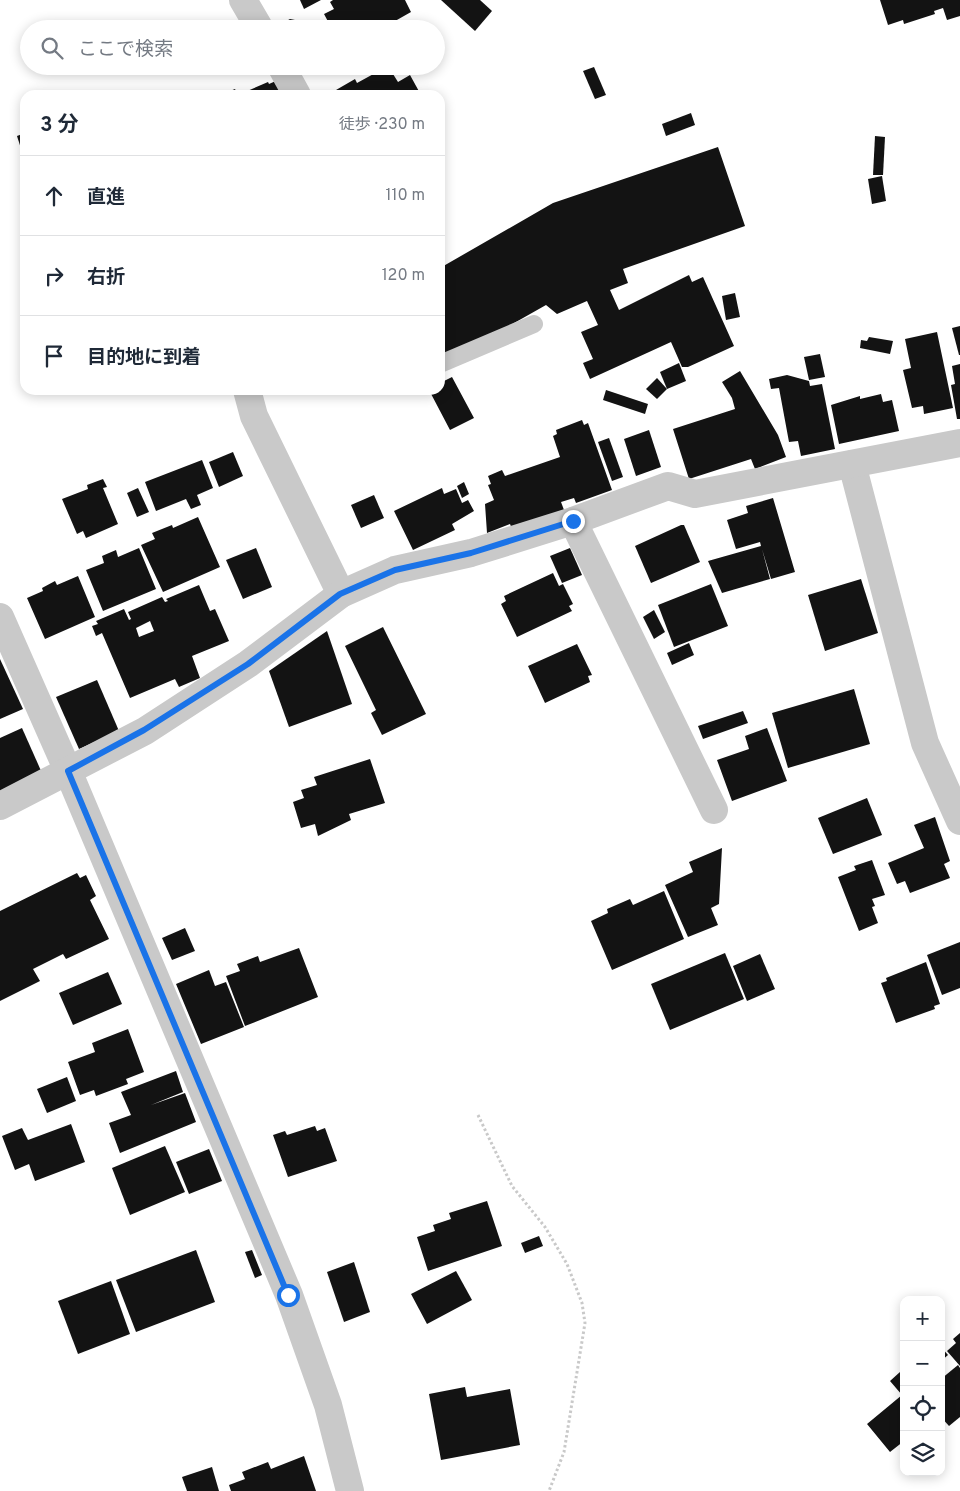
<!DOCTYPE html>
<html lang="ja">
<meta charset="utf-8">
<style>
body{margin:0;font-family:Overpass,"Noto Sans JP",sans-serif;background:#f2f2f3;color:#1f2937}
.controls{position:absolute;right:15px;bottom:15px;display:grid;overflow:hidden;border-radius:10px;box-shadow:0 2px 12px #0003}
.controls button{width:45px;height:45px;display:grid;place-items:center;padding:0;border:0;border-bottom:1px solid #e0e1e3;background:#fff;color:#1f2937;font:25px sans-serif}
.stop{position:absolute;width:15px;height:15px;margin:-11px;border:4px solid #1a73e8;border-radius:50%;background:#fff}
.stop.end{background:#1a73e8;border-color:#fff;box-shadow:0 1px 5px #0008}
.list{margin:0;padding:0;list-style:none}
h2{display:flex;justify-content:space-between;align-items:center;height:65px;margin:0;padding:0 20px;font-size:21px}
h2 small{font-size:16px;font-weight:400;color:#747a83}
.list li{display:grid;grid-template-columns:32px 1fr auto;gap:15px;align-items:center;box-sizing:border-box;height:80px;padding:0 20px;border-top:1px solid #e0e1e3}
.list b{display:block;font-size:19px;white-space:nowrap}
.list em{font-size:16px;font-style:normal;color:#747a83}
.icon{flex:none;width:28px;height:28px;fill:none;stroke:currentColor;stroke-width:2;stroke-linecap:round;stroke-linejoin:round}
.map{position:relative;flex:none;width:960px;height:1491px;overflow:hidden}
.search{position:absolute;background:#fff;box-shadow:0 2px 12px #0003;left:20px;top:20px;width:425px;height:55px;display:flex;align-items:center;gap:12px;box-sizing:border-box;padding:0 18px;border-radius:28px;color:#747a83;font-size:19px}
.panel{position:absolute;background:#fff;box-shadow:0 2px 12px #0003;left:20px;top:90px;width:425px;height:305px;border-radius:15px}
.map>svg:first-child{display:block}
.building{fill:#131313;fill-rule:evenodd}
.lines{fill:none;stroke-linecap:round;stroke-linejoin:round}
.path{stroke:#c9c9c9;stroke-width:3;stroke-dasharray:2.5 2.5;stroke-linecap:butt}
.lane{stroke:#c9c9c9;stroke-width:18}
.street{stroke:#c9c9c9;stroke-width:28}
.route{stroke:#1a73e8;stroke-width:6}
</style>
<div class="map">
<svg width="960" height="1491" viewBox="0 0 960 1491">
<rect width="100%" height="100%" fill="#fff"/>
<g class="building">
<polygon points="300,0 321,0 304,9"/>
<polygon points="333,0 405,0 411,12 381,29 332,29 324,14 334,9 330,2"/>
<polygon points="441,0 480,0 492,11 475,31"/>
<polygon points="880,0 960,0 960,16 947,20 943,8 934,11 935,14 904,24 903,20 888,25"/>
<polygon points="290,19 295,20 299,29 278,29 281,27 279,25"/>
<polygon points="388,66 398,82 410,75 421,95 338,95 336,90 355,79 357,83"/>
<polygon points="594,67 606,95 595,99 583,71"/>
<polygon points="278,80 284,95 220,95 235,89 238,95 268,82 269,84"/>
<polygon points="691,113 695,125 666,136 662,124"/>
<polygon points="25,133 25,161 17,136"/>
<polygon points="875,136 885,137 883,175 873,175"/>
<polygon points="718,147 745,226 623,269 628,283 610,290 619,310 689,275 692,282 703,277 734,346 688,367 682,367 671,342 590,379 583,363 593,359 581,332 598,325 587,301 557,314 546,305 440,365 440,268 553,203"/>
<polygon points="882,176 886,201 872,204 868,179"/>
<polygon points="735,293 740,317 726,320 722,296"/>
<polygon points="960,326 960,355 959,355 952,328"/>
<polygon points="937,332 953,408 924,414 923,406 912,408 903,370 911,368 905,339"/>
<polygon points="869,337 893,341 890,354 860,348 861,340 867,341"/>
<polygon points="820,354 825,377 809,380 804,357"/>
<polygon points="679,363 686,381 667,389 660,372"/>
<polygon points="960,364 960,419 957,419 951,385 955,384 952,366"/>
<polygon points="740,371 778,435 786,457 755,469 751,459 689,479 673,429 735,409 732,398 722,382"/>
<polygon points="787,375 809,381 810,386 822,384 835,449 801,456 798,441 789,442 779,388 771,389 769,379"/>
<polygon points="452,377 474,418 450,430 429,390 440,390 440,383"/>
<polygon points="657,378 667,389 657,399 646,389"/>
<polygon points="606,390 648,404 645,414 603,400"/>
<polygon points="881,394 883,402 892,400 899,431 839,444 831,405 860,396 860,399"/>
<polygon points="582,420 584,425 588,423 612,490 576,503 574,498 561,502 564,510 512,529 510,524 487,533 485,504 494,500 488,485 491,484 488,476 502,470 505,476 560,457 553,436 557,434 556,430"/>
<polygon points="649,430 661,467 636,476 624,439"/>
<polygon points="609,438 623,477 612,481 598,442"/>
<polygon points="233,452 243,476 219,487 209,462"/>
<polygon points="202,460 213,488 197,495 201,505 191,509 186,499 156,511 145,482"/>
<polygon points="103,479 107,487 103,488 118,524 86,538 83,531 77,534 62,499 88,489 87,485"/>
<polygon points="464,482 469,494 462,498 457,486"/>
<polygon points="138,488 149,512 137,517 127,493"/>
<polygon points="442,488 444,494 456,489 462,503 468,500 474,511 452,524 455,530 413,550 394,511"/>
<polygon points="374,495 384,518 361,528 351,505"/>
<polygon points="773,498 795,572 771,579 762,549 770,579 722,593 708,561 761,546 760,542 736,549 727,520 748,513 746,506"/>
<polygon points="198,517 220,567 163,592 141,545 155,539 152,533 172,525 173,528"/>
<polygon points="681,525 684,525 700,562 651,583 635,546"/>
<polygon points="139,548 156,589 103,611 86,570 104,563 102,556 116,550 118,557"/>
<polygon points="256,548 272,587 243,599 226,560"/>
<polygon points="570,548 582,575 562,583 550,556"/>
<polygon points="553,573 559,586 563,584 573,604 569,606 572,611 517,637 501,604 506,601 504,596"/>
<polygon points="78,576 95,617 45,639 27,598 43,591 42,588 55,581 57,585"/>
<polygon points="861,579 878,633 825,651 808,595"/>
<polygon points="711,584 728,626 674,647 658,605"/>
<path d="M199,585L210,611L215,609L229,641L192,656L200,678L179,687L175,679L130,698L102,633L96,636L92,626L98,624L96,621L124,609L129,620L131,619L128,612L162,597L165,602L168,601L166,599ZM150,621L154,631L139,637L136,628Z"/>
<polygon points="654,610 665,632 654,639 643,617"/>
<polygon points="383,627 426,714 382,735 371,713 376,710 345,646"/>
<polygon points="327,631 352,704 289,727 269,671"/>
<polygon points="689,643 694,655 672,665 667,653"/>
<polygon points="577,644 592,675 588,676 590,682 545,703 528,666"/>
<polygon points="0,659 23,709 0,719"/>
<polygon points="97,680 119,731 79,749 56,697"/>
<polygon points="854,689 870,744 788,768 772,713"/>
<polygon points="743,711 748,723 703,739 698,726"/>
<polygon points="22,728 42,773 0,792 0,738"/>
<polygon points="767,728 787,781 732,801 717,760 749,749 745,736"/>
<polygon points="370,759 385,803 349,814 351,820 318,836 315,824 301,828 293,802 304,798 301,790 317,785 314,777"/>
<polygon points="867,798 882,835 833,854 818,818"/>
<polygon points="935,817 950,861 944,864 950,878 910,893 905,881 897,884 888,863 924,848 914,825"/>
<polygon points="722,848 719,904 711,908 718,925 688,937 665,885 693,872 689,862"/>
<polygon points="872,860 885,895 872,899 875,906 872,907 878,923 859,931 838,877 856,870 854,866"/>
<polygon points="77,873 80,878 86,875 96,896 90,900 109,939 66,959 63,954 33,969 40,981 0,1001 0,911"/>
<polygon points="664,891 684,939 612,970 591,921 608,913 607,909 630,899 633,905"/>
<polygon points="185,928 195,951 172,960 162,938"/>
<polygon points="960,942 960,988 942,995 927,955"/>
<polygon points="299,948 318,997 245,1026 226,976 240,971 237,964 258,956 260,962"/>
<polygon points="725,953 744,999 670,1030 651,984"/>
<polygon points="760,954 775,989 747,1001 733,966"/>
<polygon points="926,962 940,1004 934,1006 935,1009 896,1023 881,983 887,981 886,978"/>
<polygon points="209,970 215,986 226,982 244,1027 201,1044 176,984"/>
<polygon points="108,972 122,1004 73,1025 59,993"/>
<polygon points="128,1029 144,1072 126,1079 128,1084 96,1096 94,1090 80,1095 68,1062 95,1052 92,1043"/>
<polygon points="176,1071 183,1092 151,1105 185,1093 196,1122 120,1153 109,1123 131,1115 121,1092"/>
<polygon points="67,1077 76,1101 47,1113 37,1089"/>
<polygon points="71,1124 85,1162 35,1181 29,1164 15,1170 2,1136 22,1128 28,1140"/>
<polygon points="315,1126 317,1131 325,1128 337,1161 288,1177 273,1135 285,1131 287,1135"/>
<polygon points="165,1146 185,1192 130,1215 112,1168"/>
<polygon points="209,1149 222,1181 189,1194 176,1162"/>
<polygon points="487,1201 502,1246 428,1271 417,1237 435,1231 433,1225 451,1219 449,1213"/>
<polygon points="539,1236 543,1246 525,1253 521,1243"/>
<polygon points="196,1250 215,1302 136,1332 116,1280"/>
<polygon points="252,1250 262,1275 255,1278 245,1252"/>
<polygon points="354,1262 370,1312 344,1322 327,1272"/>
<polygon points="456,1271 472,1300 427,1324 411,1294"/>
<polygon points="111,1281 130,1334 78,1354 58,1301"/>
<polygon points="960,1333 960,1366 947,1351 956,1343 953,1339"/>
<polygon points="941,1347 948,1355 941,1361"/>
<polygon points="958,1365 960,1368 960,1417 949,1426 941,1417 941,1379"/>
<polygon points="900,1372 904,1376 904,1441 890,1452 867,1424 902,1395 890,1381"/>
<polygon points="465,1387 467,1397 510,1389 520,1445 441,1460 429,1394"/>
<polygon points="304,1456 316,1491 231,1491 229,1485 245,1479 242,1472 268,1462 271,1469"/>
<polygon points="212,1467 219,1491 187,1491 182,1477"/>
</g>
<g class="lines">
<polyline class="path" points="478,1115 512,1186 545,1227 567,1264 582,1303 585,1323 564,1452 549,1491"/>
<polyline class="lane" points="440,364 534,324"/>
<g class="street">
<polyline points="243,0 260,29"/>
<polyline points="281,66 297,95"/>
<polyline points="247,390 254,416 341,594"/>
<polyline points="852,464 925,743 960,821"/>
<polyline points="573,521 714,810"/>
<polyline points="0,617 68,771 289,1295 328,1405 350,1491"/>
<polyline points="0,806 145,731 248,664 341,594 395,570 471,553 573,521 668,486 695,494 960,443"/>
</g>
</g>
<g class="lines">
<polyline class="route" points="288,1295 68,771 144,730 248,664 340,594 395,570 471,553 573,521"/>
</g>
</svg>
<div class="controls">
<button>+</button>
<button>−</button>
<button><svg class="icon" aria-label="locate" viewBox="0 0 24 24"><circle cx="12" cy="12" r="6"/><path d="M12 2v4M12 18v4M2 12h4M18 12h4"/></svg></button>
<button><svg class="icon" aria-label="layers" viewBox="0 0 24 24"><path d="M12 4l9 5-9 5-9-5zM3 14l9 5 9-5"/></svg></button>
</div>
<div class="stop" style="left:288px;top:1295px"></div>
<div class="stop end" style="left:573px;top:521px"></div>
<div class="search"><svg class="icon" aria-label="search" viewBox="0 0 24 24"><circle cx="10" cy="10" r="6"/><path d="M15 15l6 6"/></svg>ここで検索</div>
<section class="panel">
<h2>3 分<small>徒歩 · 230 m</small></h2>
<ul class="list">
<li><svg class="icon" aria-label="ahead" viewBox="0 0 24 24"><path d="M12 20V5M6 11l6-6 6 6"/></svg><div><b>直進</b></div><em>110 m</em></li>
<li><svg class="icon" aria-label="right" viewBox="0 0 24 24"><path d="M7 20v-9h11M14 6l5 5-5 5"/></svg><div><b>右折</b></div><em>120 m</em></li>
<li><svg class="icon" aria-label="arrive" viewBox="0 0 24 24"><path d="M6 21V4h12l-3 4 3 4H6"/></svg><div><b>目的地に到着</b></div></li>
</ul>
</section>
</div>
